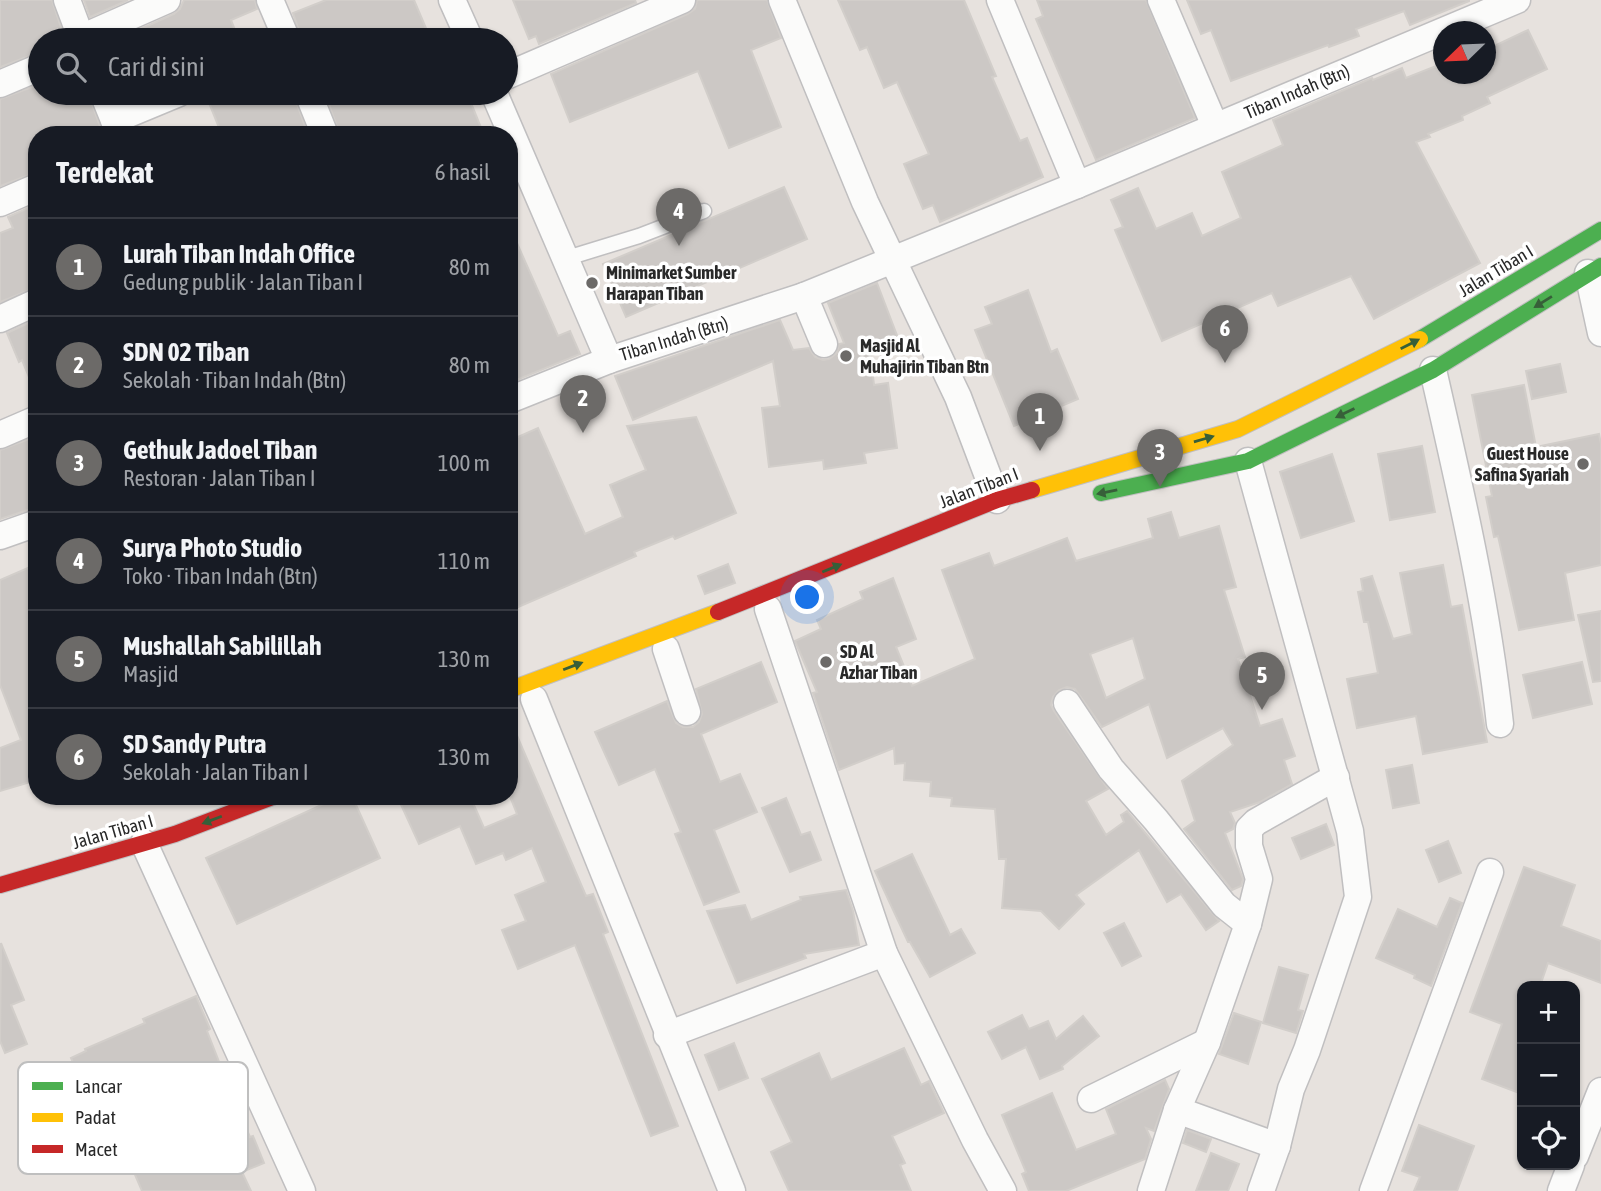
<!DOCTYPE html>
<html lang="id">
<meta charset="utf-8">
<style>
body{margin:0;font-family:"Asap Condensed",sans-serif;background:#20242c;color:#f1f3f6}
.controls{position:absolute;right:21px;bottom:21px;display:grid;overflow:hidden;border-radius:14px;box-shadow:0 2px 5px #0004}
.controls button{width:63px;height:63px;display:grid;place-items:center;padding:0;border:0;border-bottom:2px solid #363941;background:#171b24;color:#f1f3f6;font:35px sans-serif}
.compass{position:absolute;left:1433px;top:21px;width:63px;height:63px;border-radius:50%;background:#171b24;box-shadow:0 2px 5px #0004;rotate:247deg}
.you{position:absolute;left:808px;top:598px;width:24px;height:24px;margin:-18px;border:5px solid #fff;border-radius:50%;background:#1a73e8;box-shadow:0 0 0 10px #1a73e833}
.badge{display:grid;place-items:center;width:46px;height:46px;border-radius:50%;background:#6c6a68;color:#fff;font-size:23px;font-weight:700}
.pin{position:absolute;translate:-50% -58px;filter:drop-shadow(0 2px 4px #0008)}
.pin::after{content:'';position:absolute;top:37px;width:24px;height:21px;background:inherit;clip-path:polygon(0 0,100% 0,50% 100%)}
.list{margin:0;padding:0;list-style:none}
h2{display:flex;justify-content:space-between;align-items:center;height:91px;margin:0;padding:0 28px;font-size:30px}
h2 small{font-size:23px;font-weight:400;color:#9ea1a6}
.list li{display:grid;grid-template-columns:46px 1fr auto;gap:21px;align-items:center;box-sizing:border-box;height:98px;padding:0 28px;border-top:2px solid #363941}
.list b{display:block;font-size:26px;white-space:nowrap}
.list p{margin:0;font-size:23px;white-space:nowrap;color:#9ea1a6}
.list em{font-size:23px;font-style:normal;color:#9ea1a6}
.icon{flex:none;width:38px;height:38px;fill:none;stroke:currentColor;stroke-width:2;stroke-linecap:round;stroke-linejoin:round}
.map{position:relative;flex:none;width:1601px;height:1191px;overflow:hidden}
.search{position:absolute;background:#171b24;box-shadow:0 2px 5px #0004;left:28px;top:28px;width:490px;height:77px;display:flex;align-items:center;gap:18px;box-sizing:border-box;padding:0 24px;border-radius:38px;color:#9ea1a6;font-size:26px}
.panel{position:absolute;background:#171b24;box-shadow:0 2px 5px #0004;left:28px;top:126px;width:490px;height:679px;border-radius:28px}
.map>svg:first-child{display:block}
.building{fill:#ccc8c5;stroke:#d2ceca;stroke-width:2;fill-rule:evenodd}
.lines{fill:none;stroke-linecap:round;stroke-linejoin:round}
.lane-casing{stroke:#c0bfc0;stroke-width:17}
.street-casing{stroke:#c0bfc0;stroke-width:29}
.fast-casing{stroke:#c0bfc0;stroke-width:18}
.slow-casing{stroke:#c0bfc0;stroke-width:18}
.jam-casing{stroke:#c0bfc0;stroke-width:18}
.lane{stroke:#fbfbfa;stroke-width:14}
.street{stroke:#fbfbfa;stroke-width:26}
.fast{stroke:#4caf50;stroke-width:16}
.slow{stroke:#ffc107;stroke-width:16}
.jam{stroke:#c62828;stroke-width:16}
.oneway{fill:#375f39}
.poi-dot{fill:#6c6a68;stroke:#fff;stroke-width:2.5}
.labels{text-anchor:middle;stroke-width:7;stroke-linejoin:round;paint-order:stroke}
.street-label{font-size:18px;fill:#292929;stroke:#fff}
.poi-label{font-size:18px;font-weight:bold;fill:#292929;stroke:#fff;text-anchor:start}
.key{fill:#fff;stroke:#bfbfbf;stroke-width:2}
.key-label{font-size:19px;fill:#292929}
</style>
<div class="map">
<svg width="1601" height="1191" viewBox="0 0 1601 1191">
<rect width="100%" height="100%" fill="#e7e2de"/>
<g class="building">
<polygon points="0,0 52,0 64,37 57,40 40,40 40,52 0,67"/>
<polygon points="84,0 128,0 90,17"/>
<polygon points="184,0 255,0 257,9 231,20 239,40 125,40 123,37 174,14 180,9"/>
<polygon points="326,0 414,0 431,40 302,40 293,13"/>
<polygon points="513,0 635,0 636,3 539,44 536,36 529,39"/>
<polygon points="697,0 767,0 781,38 751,50 781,127 729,148 698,71 570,122 551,74 688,14 695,9"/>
<polygon points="838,0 964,0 996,76 992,77 1020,141 1027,138 1043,177 940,222 933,205 923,209 904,164 929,154 897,82 884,88 867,47 860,50"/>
<polygon points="1037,0 1146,0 1195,118 1096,160 1036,19 1043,16"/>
<polygon points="1187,0 1469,0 1469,1 1410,25 1404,11 1356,29 1359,36 1329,47 1328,45 1231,81 1211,30 1201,34"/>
<polygon points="1528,30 1547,69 1487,97 1490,103 1462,116 1463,120 1428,134 1430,137 1416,142 1480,263 1374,319 1351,276 1278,306 1272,293 1162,341 1115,230 1123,227 1111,200 1138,188 1156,229 1192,213 1202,236 1241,218 1222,172 1283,145 1273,120 1372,78 1373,80 1402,68 1406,78 1441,64 1444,74 1486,74 1486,50"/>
<polygon points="40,84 40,93 88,93 103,135 37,135 37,172 0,186 0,99"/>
<polygon points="205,93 293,93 308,135 222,135"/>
<polygon points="325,93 467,93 484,135 340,135"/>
<polygon points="784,187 807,239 626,317 603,264"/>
<polygon points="37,204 37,287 0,302 0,233 13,228 8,217"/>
<polygon points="509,225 558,336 570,331 580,354 509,383"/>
<polygon points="877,283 898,338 870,349 874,385 888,383 897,448 864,453 866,463 824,469 823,460 769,467 762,408 780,406 773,361 633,420 615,376 780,320 793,350 809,348 815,357 823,360 829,359 837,353 839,344 844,343 828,303"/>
<polygon points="1028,290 1051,352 1057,349 1078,399 1014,426 975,330 992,324 985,307"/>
<polygon points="37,319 37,393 36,394 22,360 19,362 7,333"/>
<polygon points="1560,364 1566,392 1532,399 1526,371"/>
<polygon points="1524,385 1536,447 1599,434 1601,444 1601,565 1565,573 1574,620 1519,630 1498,536 1494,537 1486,497 1492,496 1472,395"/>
<polygon points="696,417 736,513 675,539 673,536 634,552 636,556 509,611 509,441 538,428 585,534 623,517 610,485 646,470 627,426"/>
<polygon points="37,436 37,507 0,519 0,450"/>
<polygon points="1422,446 1435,512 1390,520 1378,454"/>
<polygon points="1332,454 1354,521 1301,538 1280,472"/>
<path d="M1171,512L1179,538L1219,526L1236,587L1224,590L1245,657L1238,659L1260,726L1282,719L1295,756L1284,760L1292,784L1260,802L1230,812L1235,823L1233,829L1225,833L1243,879L1241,886L1232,890L1184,829L1195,821L1182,781L1233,745L1223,728L1167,758L1149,704L1102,727L1075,689L1067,687L1059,690L1053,697L1051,705L1054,711L1108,789L1086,801L1106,835L1124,822L1121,815L1127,811L1219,921L1206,930L1181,894L1167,902L1139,850L1076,895L1084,904L1059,929L1041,911L1002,908L1006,859H999L995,809L951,806L952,798L930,796L931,782L904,780L905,763L895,764L894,748L839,770L813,693L817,692L795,641L821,629L817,620L863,599L860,592L893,578L916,639L896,647L912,686L975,659L942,570L989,553L994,566L1067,538L1076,561L1153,538L1148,519ZM1133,638L1145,679L1106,698L1090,654Z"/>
<polygon points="37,564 37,780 0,791 0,748 21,740 0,685 0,580"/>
<polygon points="728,564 735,583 705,594 698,576"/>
<polygon points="1443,565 1451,607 1462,605 1487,742 1423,754 1416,716 1357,728 1347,679 1378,673 1368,622 1364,622 1358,592 1363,591 1361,579 1372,576 1393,639 1412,634 1400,573"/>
<polygon points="1601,611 1601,681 1593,682 1578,615"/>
<polygon points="761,662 777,702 701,734 720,782 740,774 757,812 714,830 739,892 704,905 675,834 681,832 655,769 619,785 595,732 667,701 676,723 683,727 693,727 699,722 702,714 696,689"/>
<polygon points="1582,662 1592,704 1533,718 1523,675"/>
<polygon points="509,717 586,896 593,894 608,932 603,934 678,1126 651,1136 575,945 518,969 502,930 526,921 515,895 546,882 532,848 506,860 503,853 476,864 460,826 419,844 397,796 470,796 484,828 517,814 509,794"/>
<polygon points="1412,765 1419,803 1393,808 1386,770"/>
<polygon points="341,796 352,796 380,858 237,924 206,858"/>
<polygon points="786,798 801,835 810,832 821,860 790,872 762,808"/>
<polygon points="1326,824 1334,845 1301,859 1292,838"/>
<polygon points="1448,841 1461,873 1439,882 1426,850"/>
<polygon points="912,854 950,935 961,929 975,953 930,977 910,942 908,942 875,871"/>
<polygon points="1524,867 1575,885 1561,926 1601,941 1601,983 1548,963 1540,986 1522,986 1522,1094 1482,1079 1502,1024 1470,1012"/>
<polygon points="846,890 853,911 859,945 804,954 806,958 737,983 707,911 745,905 751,920 801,900 800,897"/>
<polygon points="1450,898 1462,903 1431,986 1414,978 1415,975 1376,958 1398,909 1437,927"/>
<polygon points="1124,923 1141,956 1122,966 1104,933"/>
<polygon points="1,943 24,1000 11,1005 27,1044 5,1053 0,1041"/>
<polygon points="1279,967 1308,975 1298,1010 1303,1011 1296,1033 1263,1023"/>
<polygon points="196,996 210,1029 207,1031 234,1100 250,1137 253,1136 264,1163 242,1172 251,1191 142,1191 121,1142 98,1152 83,1117 106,1107 90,1069 78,1074 71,1058 86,1051 85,1049 145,1023 143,1019"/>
<polygon points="1234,1013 1261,1022 1248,1064 1219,1054"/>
<polygon points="1022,1015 1029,1029 1048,1021 1056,1039 1083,1016 1099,1036 1062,1066 1063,1069 1040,1079 1026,1047 1002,1059 988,1032"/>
<polygon points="734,1043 748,1078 719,1090 705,1055"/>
<polygon points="904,1048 921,1085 929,1081 944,1113 892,1136 905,1163 900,1165 911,1191 789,1191 771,1152 792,1142 762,1079 819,1053 831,1080"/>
<polygon points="1165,1080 1169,1089 1154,1131 1146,1128 1151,1139 1145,1159 1066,1191 1029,1191 1022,1174 1026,1172 1002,1115 1052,1093 1076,1150 1116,1134 1106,1109"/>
<polygon points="1419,1125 1474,1146 1457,1191 1414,1191 1420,1177 1402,1171"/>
<polygon points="1187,1130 1211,1139 1206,1152 1183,1143"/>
<polygon points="1211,1153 1239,1164 1228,1191 1196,1191"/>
</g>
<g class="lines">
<defs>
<polyline id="lane" points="564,259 639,236 704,211"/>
<g id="street">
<polyline points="67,0 82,40"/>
<polyline points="270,0 287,40"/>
<polyline points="452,0 470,40"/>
<polyline points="782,0 865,202 958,397 997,500"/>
<polyline points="1000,0 1077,185"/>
<polyline points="1161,0 1215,126"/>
<polyline points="81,38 167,0"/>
<polyline points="506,76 682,0"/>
<polyline points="0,84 40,67"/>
<polyline points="103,93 120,135"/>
<polyline points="308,93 325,135"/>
<polyline points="494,93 609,360"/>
<polyline points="114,120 179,93"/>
<polyline points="0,203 37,187"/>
<polyline points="1588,273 1601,333"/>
<polyline points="804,296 824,344"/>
<polyline points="0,319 37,302"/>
<path d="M1433,370C1460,488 1487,604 1500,724"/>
<polyline points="509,400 609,360 804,296 1077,185 1517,0"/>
<polyline points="0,435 37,419"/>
<polyline points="1248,461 1350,831 1358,897 1307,1050 1291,1089 1277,1146 1261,1191"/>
<polyline points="0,536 37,523"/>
<polyline points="768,609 884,953 975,1140 1003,1191"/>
<polyline points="666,649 687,712"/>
<polyline points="534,699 732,1191"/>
<polyline points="1067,703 1111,769 1156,820 1224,905 1248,924"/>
<polyline points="144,843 302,1191"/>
<polyline points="667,1035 884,953"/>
<polyline points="1091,1099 1207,1042"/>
<polyline points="1277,1146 1177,1110 1207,1042 1248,924 1259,879 1249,846 1249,829 1256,822 1336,777"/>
<polyline points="1575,1156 1601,1091"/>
<polyline points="1151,1191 1177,1110"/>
<polyline points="1373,1191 1490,872"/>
<polyline points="1561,1191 1571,1165"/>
</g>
<g id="fast">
<polyline points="1420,339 1601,230"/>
<polyline points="1101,493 1248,461 1433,370 1601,266"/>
</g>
<g id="slow">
<polyline points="1032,490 1238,429 1420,339"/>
<polyline points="509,690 718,612"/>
</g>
<g id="jam">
<polyline points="718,612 997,500 1032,490"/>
<polyline points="0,885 175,834 275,796"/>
</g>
</defs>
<use href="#lane" class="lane-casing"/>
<use href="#street" class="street-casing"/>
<use href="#fast" class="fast-casing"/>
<use href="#slow" class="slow-casing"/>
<use href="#jam" class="jam-casing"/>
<use href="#lane" class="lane"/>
<use href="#street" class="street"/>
<use href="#fast" class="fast"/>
<use href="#slow" class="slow"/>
<use href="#jam" class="jam"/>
</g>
<defs><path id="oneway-solid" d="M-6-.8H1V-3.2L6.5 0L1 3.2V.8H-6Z" transform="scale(1.75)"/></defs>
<g class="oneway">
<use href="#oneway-solid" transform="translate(1543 302) rotate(148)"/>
<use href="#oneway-solid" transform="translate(1410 344) rotate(-27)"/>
<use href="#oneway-solid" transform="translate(1345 413) rotate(154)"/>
<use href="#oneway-solid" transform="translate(1204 439) rotate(-16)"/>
<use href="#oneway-solid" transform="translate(1107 492) rotate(168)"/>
<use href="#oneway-solid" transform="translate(832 568) rotate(-22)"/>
<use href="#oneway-solid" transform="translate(573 666) rotate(-21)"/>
<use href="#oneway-solid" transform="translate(212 820) rotate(159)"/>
</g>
<g class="poi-dot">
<circle cx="592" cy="283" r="7"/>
<circle cx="846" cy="356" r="7"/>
<circle cx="1583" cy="464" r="7"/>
<circle cx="826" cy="662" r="7"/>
</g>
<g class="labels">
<g class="street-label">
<text transform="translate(1297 92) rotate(-23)" y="6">Tiban Indah (Btn)</text>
<text transform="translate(1496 271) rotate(-31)" y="6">Jalan Tiban I</text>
<text transform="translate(674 339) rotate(-17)" y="6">Tiban Indah (Btn)</text>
<text transform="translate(979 488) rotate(-21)" y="6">Jalan Tiban I</text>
<text transform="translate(113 832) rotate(-16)" y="6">Jalan Tiban I</text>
</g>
<g class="poi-label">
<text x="606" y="279">Minimarket Sumber<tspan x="606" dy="21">Harapan Tiban</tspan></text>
<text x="860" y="352">Masjid Al<tspan x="860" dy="21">Muhajirin Tiban Btn</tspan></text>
<text x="1569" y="460" text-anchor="end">Guest House<tspan x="1569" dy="21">Safina Syariah</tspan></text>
<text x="840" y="658">SD Al<tspan x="840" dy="21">Azhar Tiban</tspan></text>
</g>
</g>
<rect x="18" y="1062" width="230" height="112" rx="10" class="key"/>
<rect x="32" y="1082" width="31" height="8" fill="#4caf50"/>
<rect x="32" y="1113" width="31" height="9" fill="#ffc107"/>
<rect x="32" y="1145" width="31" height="8" fill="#c62828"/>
<g class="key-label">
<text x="75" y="1093">Lancar</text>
<text x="75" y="1124">Padat</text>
<text x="75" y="1156">Macet</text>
</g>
</svg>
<div class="controls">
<button>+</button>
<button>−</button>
<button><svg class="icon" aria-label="locate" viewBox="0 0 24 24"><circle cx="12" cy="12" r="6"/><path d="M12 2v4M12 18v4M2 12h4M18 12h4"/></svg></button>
</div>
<svg class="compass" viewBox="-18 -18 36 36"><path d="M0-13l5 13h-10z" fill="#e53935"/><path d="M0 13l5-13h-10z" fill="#9ea1a6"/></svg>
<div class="you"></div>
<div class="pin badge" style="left:1040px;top:451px">1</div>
<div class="pin badge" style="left:583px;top:433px">2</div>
<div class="pin badge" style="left:1160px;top:487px">3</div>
<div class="pin badge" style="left:679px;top:246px">4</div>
<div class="pin badge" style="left:1262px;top:710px">5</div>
<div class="pin badge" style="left:1225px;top:363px">6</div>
<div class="search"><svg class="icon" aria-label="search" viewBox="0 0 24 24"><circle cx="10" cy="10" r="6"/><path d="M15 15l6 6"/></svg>Cari di sini</div>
<section class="panel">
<h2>Terdekat<small>6 hasil</small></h2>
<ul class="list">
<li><span class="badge">1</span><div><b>Lurah Tiban Indah Office</b><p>Gedung publik · Jalan Tiban I</p></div><em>80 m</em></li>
<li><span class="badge">2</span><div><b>SDN 02 Tiban</b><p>Sekolah · Tiban Indah (Btn)</p></div><em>80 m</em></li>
<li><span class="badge">3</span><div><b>Gethuk Jadoel Tiban</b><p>Restoran · Jalan Tiban I</p></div><em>100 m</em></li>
<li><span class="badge">4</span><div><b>Surya Photo Studio</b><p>Toko · Tiban Indah (Btn)</p></div><em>110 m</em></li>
<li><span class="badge">5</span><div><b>Mushallah Sabilillah</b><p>Masjid</p></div><em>130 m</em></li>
<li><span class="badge">6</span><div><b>SD Sandy Putra</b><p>Sekolah · Jalan Tiban I</p></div><em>130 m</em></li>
</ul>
</section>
</div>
